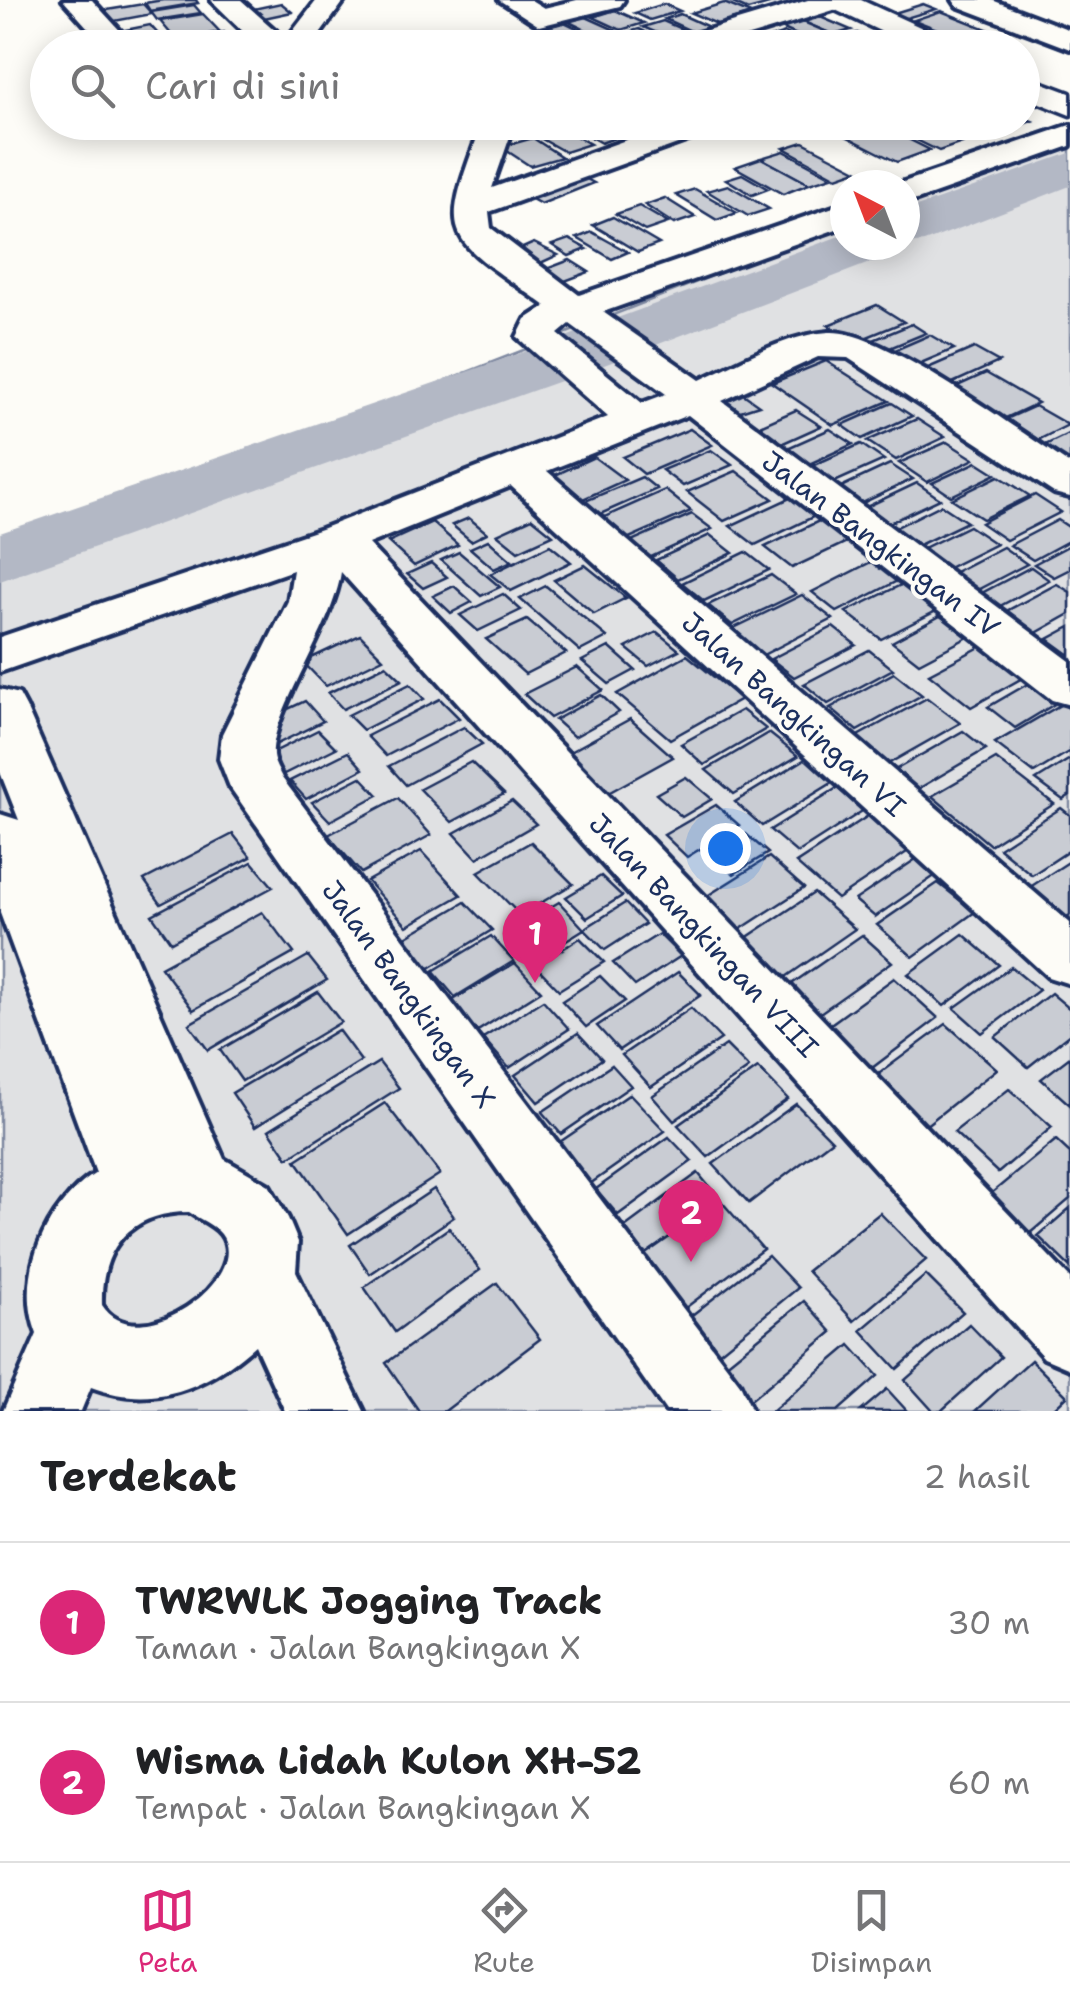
<!DOCTYPE html>
<html lang="id">
<meta charset="utf-8">
<style>
body{margin:0;font-family:"Shantell Sans",sans-serif;background:#f6f6f6;color:#202124}
.compass{position:absolute;left:830px;top:170px;width:90px;height:90px;border-radius:50%;background:#fff;box-shadow:0 5px 25px #0003;rotate:318deg}
.you{position:absolute;left:725px;top:848px;width:35px;height:35px;margin:-25px;border:8px solid #fff;border-radius:50%;background:#1a73e8;box-shadow:0 0 0 15px #1a73e833}
.badge{display:grid;place-items:center;width:65px;height:65px;border-radius:50%;background:#db2777;color:#fff;font-size:32px;font-weight:700}
.pin{position:absolute;translate:-50% -82px;filter:drop-shadow(0 2px 5px #0008)}
.pin::after{content:'';position:absolute;top:52px;width:35px;height:30px;background:inherit;clip-path:polygon(0 0,100% 0,50% 100%)}
.list{margin:0;padding:0;list-style:none}
h2{display:flex;justify-content:space-between;align-items:center;height:130px;margin:0;padding:0 40px;font-size:42px}
h2 small{font-size:32px;font-weight:400;color:#757577}
.list li{display:grid;grid-template-columns:65px 1fr auto;gap:30px;align-items:center;box-sizing:border-box;height:160px;padding:0 40px;border-top:2px solid #e0e0e0}
.list b{display:block;font-size:38px;white-space:nowrap}
.list p{margin:0;font-size:32px;white-space:nowrap;color:#757577}
.list em{font-size:32px;font-style:normal;color:#757577}
.icon{flex:none;width:55px;height:55px;fill:none;stroke:currentColor;stroke-width:2;stroke-linecap:round;stroke-linejoin:round}
.map{position:relative;flex:none;width:1070px;height:1411px;overflow:hidden}
.search{position:absolute;background:#fff;box-shadow:0 5px 25px #0003;left:30px;right:30px;top:30px;height:110px;display:flex;align-items:center;gap:25px;box-sizing:border-box;padding:0 35px;border-radius:55px;color:#757577;font-size:38px}
.sheet{height:450px;background:#fff}
nav{display:flex;justify-content:space-around;align-items:center;box-sizing:border-box;height:140px;border-top:2px solid #e0e0e0;background:#fff;font-size:28px;color:#757577}
nav a{display:grid;justify-items:center;gap:5px}
nav .on{color:#db2777}
.map>svg:first-child{display:block}
.green{fill:#e0e1e3;stroke:#7e88a0;stroke-width:2.5}
.lines{fill:none;stroke-linecap:round;stroke-linejoin:round}
.river{fill:#b3b8c5;fill-rule:evenodd}
.building{fill:#c9ccd3;stroke:#1b2f5e;stroke-width:2.5}
.minor-casing{stroke:#1b2f5e;stroke-width:8}
.tertiary-casing{stroke:#1b2f5e;stroke-width:7}
.minor{fill:#fdfcf7;fill-rule:evenodd}
.tertiary{fill:#fdfcf7;fill-rule:evenodd}
.labels{text-anchor:middle;stroke-width:8;stroke-linejoin:round;paint-order:stroke}
.street-label{font-size:28px;fill:#1b2f5e;stroke:#fdfcf7}
</style>
<div class="map">
<svg width="1070" height="1411" viewBox="0 0 1070 1411">
<rect width="100%" height="100%" fill="#fdfcf7"/>
<filter id="ink" filterUnits="userSpaceOnUse"><feTurbulence type="fractalNoise" baseFrequency=".01" numOctaves="2"/><feDisplacementMap in="SourceGraphic" scale="20" xChannelSelector="R" yChannelSelector="G"/><feConvolveMatrix kernelMatrix="1 2 1 2 8 2 1 2 1" color-interpolation-filters="sRGB"/></filter>
<g filter="url(#ink)">
<polygon class="green" points="1070,136 1070,1411 0,1411 0,555 845,224 845,245 905,245 905,200"/>
<g class="lines">
<g class="river">
<polygon points="1070,153 1070,186 924,242 900,245 905,245 905,211"/>
<polygon points="845,234 845,245 894,245 885,257 591,370 0,581 0,533 547,344"/>
</g>
</g>
<g class="building">
<polygon points="163,0 196,0 198,3 150,11 145,3"/>
<polygon points="726,0 767,0 773,3 748,10"/>
<polygon points="281,3 292,12 255,20 244,11"/>
<polygon points="724,3 751,14 717,24 691,13"/>
<polygon points="143,4 152,14 104,23 95,12"/>
<polygon points="664,4 680,11 650,20 635,13"/>
<polygon points="923,4 936,9 903,19 891,14"/>
<polygon points="194,5 201,13 157,20 151,12"/>
<polygon points="615,10 644,23 621,30 593,17"/>
<polygon points="941,11 989,30 962,39 914,20"/>
<polygon points="203,14 220,32 176,40 160,21"/>
<polygon points="680,14 711,28 695,33 665,19"/>
<polygon points="584,16 615,30 598,36 567,21"/>
<polygon points="818,16 851,30 834,35 801,21"/>
<polygon points="663,21 693,34 673,40 643,27"/>
<polygon points="801,21 834,35 812,42 779,27"/>
<polygon points="564,22 597,38 569,46 536,30"/>
<polygon points="150,25 167,44 123,48 110,33"/>
<polygon points="639,29 669,43 648,48 621,34"/>
<polygon points="224,32 239,48 186,48 180,41"/>
<polygon points="618,33 647,48 610,48 595,40"/>
<polygon points="785,33 803,41 784,48 754,43"/>
<polygon points="857,33 886,45 818,45"/>
<polygon points="1022,117 1032,121 995,134 974,125 1022,122"/>
<polygon points="587,122 615,138 601,143 568,124"/>
<polygon points="592,122 634,122 646,128 621,137"/>
<polygon points="863,122 874,122 930,150 897,162 836,131"/>
<polygon points="919,122 962,143 939,151 884,124"/>
<polygon points="924,122 954,122 982,135 964,141"/>
<polygon points="558,126 590,144 565,152 533,134"/>
<polygon points="533,138 562,157 530,166 501,147"/>
<polygon points="803,142 857,170 837,177 784,148"/>
<polygon points="784,151 832,177 809,184 761,158"/>
<polygon points="761,158 809,184 783,194 735,167"/>
<polygon points="742,174 768,189 752,195 726,179"/>
<polygon points="581,176 594,183 541,204 528,197"/>
<polygon points="728,185 769,209 748,216 707,191"/>
<polygon points="695,189 737,213 717,220 676,195"/>
<polygon points="665,198 695,217 674,224 645,205"/>
<polygon points="639,206 668,223 645,231 616,214"/>
<polygon points="613,217 659,244 638,252 593,225"/>
<polygon points="592,232 628,252 612,259 577,238"/>
<polygon points="569,239 587,249 569,256 552,245"/>
<polygon points="534,243 558,255 534,266 509,254"/>
<polygon points="570,260 589,272 554,285 536,273"/>
<polygon points="877,305 904,322 855,342 828,325"/>
<polygon points="912,324 926,333 880,352 866,343"/>
<polygon points="930,335 954,349 902,371 879,357"/>
<polygon points="974,348 999,362 937,390 912,375"/>
<polygon points="826,361 889,401 833,425 772,383"/>
<polygon points="986,373 1038,403 993,424 942,393"/>
<polygon points="739,391 759,405 722,417 709,403"/>
<polygon points="892,403 912,416 862,439 842,425"/>
<polygon points="1035,406 1068,425 1024,447 991,426"/>
<polygon points="796,410 821,426 770,449 746,432"/>
<polygon points="917,419 945,437 896,460 867,441"/>
<polygon points="690,429 712,445 644,474 623,457"/>
<polygon points="830,429 853,444 796,470 774,454"/>
<polygon points="1070,433 1070,464 1031,452"/>
<polygon points="947,442 974,459 927,482 899,463"/>
<polygon points="861,444 884,460 828,485 805,469"/>
<polygon points="711,450 732,465 683,486 662,470"/>
<polygon points="594,457 625,480 583,499 553,476"/>
<polygon points="977,462 996,474 951,496 932,483"/>
<polygon points="890,464 913,479 852,508 830,492"/>
<polygon points="736,471 773,499 724,521 687,492"/>
<polygon points="999,476 1030,496 983,519 952,499"/>
<polygon points="642,477 657,489 598,515 583,502"/>
<polygon points="917,483 940,499 883,526 860,510"/>
<polygon points="665,490 691,511 627,539 602,518"/>
<polygon points="1035,495 1061,512 1006,540 981,523"/>
<polygon points="790,498 815,516 755,545 730,526"/>
<polygon points="941,505 967,522 915,547 891,530"/>
<polygon points="692,514 712,529 649,558 629,542"/>
<polygon points="469,518 487,533 471,541 452,525"/>
<polygon points="532,518 553,535 518,551 497,534"/>
<polygon points="821,520 849,541 792,568 765,547"/>
<polygon points="1058,520 1070,528 1070,540 1033,560 1010,545"/>
<polygon points="432,522 458,545 414,566 388,542"/>
<polygon points="969,526 996,544 942,571 916,552"/>
<polygon points="710,535 733,553 678,579 656,560"/>
<polygon points="488,540 512,561 494,569 470,548"/>
<polygon points="550,545 571,562 511,591 490,574"/>
<polygon points="1070,545 1070,569 1054,577 1034,564"/>
<polygon points="1003,547 1027,564 977,590 953,573"/>
<polygon points="459,552 500,587 481,596 441,560"/>
<polygon points="746,552 769,570 704,601 682,583"/>
<polygon points="873,561 899,580 837,612 812,592"/>
<polygon points="431,563 447,577 423,588 407,574"/>
<polygon points="585,565 626,598 594,614 554,580"/>
<polygon points="1031,567 1049,580 998,607 980,594"/>
<polygon points="771,575 796,594 732,625 708,605"/>
<polygon points="907,582 942,608 881,639 846,612"/>
<polygon points="1057,584 1070,592 1070,614 1029,637 999,615"/>
<polygon points="454,586 472,602 451,613 433,596"/>
<polygon points="546,586 607,637 580,651 520,599"/>
<polygon points="503,594 521,610 478,631 460,615"/>
<polygon points="802,595 833,619 761,656 730,630"/>
<polygon points="942,615 970,636 919,663 892,642"/>
<polygon points="527,620 566,653 525,674 486,639"/>
<polygon points="833,627 856,645 794,677 771,659"/>
<polygon points="1070,627 1070,655 1048,639"/>
<polygon points="657,632 679,650 648,666 626,648"/>
<polygon points="360,635 383,658 326,686 303,662"/>
<polygon points="982,646 1024,677 971,707 929,674"/>
<polygon points="609,647 635,670 609,684 582,661"/>
<polygon points="869,650 893,669 828,704 804,684"/>
<polygon points="687,655 741,699 670,739 617,694"/>
<polygon points="386,665 402,680 343,709 328,693"/>
<polygon points="577,667 603,690 550,718 524,694"/>
<polygon points="894,673 922,695 857,731 830,708"/>
<polygon points="1031,682 1058,702 1015,728 988,707"/>
<polygon points="410,684 424,699 363,730 348,715"/>
<polygon points="601,695 619,712 574,737 555,720"/>
<polygon points="927,698 960,723 886,765 854,738"/>
<polygon points="440,699 459,718 386,756 367,736"/>
<polygon points="305,701 323,721 277,744 258,723"/>
<polygon points="1062,704 1070,709 1070,751 1034,773 995,743"/>
<polygon points="742,710 766,729 704,765 681,744"/>
<polygon points="630,719 673,757 608,793 566,754"/>
<polygon points="464,727 482,744 406,785 389,766"/>
<polygon points="318,730 336,748 284,774 268,755"/>
<polygon points="963,731 986,749 918,789 895,770"/>
<polygon points="769,733 798,756 734,794 706,770"/>
<polygon points="348,752 363,769 306,799 290,781"/>
<polygon points="807,758 835,781 762,826 735,802"/>
<polygon points="996,759 1054,804 990,845 932,796"/>
<polygon points="1070,759 1070,795 1063,800 1036,780"/>
<polygon points="471,762 504,794 452,822 420,789"/>
<polygon points="361,777 378,795 330,821 312,802"/>
<polygon points="686,777 712,799 682,817 656,794"/>
<polygon points="837,788 864,810 797,853 770,830"/>
<polygon points="398,798 431,835 361,873 328,835"/>
<polygon points="512,801 536,824 477,858 454,833"/>
<polygon points="716,805 739,825 687,857 664,835"/>
<polygon points="1061,808 1070,815 1070,850 1032,875 999,848"/>
<polygon points="871,814 913,848 837,899 796,863"/>
<polygon points="233,834 251,857 161,904 144,880"/>
<polygon points="746,834 768,853 734,874 713,855"/>
<polygon points="531,842 573,884 520,915 478,872"/>
<polygon points="421,851 461,895 407,926 367,881"/>
<polygon points="769,857 804,888 730,936 696,903"/>
<polygon points="919,857 939,873 875,917 855,900"/>
<polygon points="1070,861 1070,915 1066,917 1030,887"/>
<polygon points="252,862 273,887 171,942 152,915"/>
<polygon points="601,876 622,896 587,918 566,897"/>
<polygon points="938,883 975,912 913,957 877,925"/>
<polygon points="814,893 855,929 783,979 743,940"/>
<polygon points="465,902 492,930 428,969 402,939"/>
<polygon points="559,902 584,929 531,962 505,934"/>
<polygon points="625,903 645,924 605,950 584,929"/>
<polygon points="262,912 294,953 193,1010 161,967"/>
<polygon points="659,934 681,956 635,986 613,963"/>
<polygon points="963,934 999,965 944,1006 908,974"/>
<polygon points="862,935 892,962 813,1018 783,990"/>
<polygon points="491,936 514,961 455,997 433,971"/>
<polygon points="580,938 604,962 559,990 536,966"/>
<polygon points="308,956 327,980 208,1050 189,1024"/>
<polygon points="515,963 541,991 476,1032 450,1002"/>
<polygon points="1011,967 1039,990 982,1033 954,1008"/>
<polygon points="678,972 701,995 619,1050 597,1026"/>
<polygon points="600,976 625,1001 586,1027 562,1001"/>
<polygon points="894,978 938,1018 872,1068 828,1026"/>
<polygon points="318,992 341,1022 242,1081 220,1050"/>
<polygon points="1051,993 1070,1009 1070,1034 1028,1067 995,1037"/>
<polygon points="543,1000 569,1029 509,1068 483,1038"/>
<polygon points="691,1008 721,1039 651,1087 622,1055"/>
<polygon points="946,1024 997,1069 920,1130 869,1081"/>
<polygon points="338,1030 361,1061 255,1127 232,1093"/>
<polygon points="578,1033 602,1059 538,1102 515,1075"/>
<polygon points="726,1045 749,1068 674,1121 652,1096"/>
<polygon points="1070,1057 1070,1105 1041,1079"/>
<polygon points="379,1062 399,1088 288,1158 269,1130"/>
<polygon points="612,1065 631,1086 561,1134 542,1112"/>
<polygon points="758,1068 788,1099 708,1157 678,1125"/>
<polygon points="1009,1089 1052,1127 998,1173 954,1132"/>
<polygon points="630,1094 665,1131 587,1186 554,1146"/>
<polygon points="385,1103 440,1174 348,1234 296,1160"/>
<polygon points="796,1104 832,1140 749,1203 713,1164"/>
<polygon points="669,1137 692,1161 618,1215 596,1189"/>
<polygon points="1056,1140 1070,1153 1070,1199 1029,1234 988,1196"/>
<polygon points="698,1173 721,1201 639,1259 618,1232"/>
<polygon points="434,1189 454,1217 370,1274 350,1245"/>
<polygon points="721,1201 763,1249 659,1328 617,1274"/>
<polygon points="1070,1208 1070,1267 1038,1236"/>
<polygon points="880,1213 926,1260 854,1321 807,1271"/>
<polygon points="449,1228 480,1270 395,1332 364,1287"/>
<polygon points="768,1256 798,1288 706,1363 674,1329"/>
<polygon points="926,1275 963,1312 897,1369 861,1330"/>
<polygon points="497,1283 540,1339 445,1411 419,1411 386,1363"/>
<polygon points="804,1301 832,1332 746,1404 719,1370"/>
<polygon points="969,1324 1001,1357 941,1411 933,1411 905,1380"/>
<polygon points="850,1345 878,1376 838,1411 772,1411"/>
<polygon points="1031,1360 1067,1396 1051,1411 975,1411"/>
<polygon points="887,1389 907,1411 861,1411"/>
</g>
<g class="lines">
<defs>
<g id="minor">
<polygon points="63,0 92,0 136,48 106,48"/>
<polygon points="211,0 241,0 286,40 317,0 345,0 310,48 260,48"/>
<polygon points="499,0 531,0 544,8 577,0 624,0 620,6 539,26"/>
<polygon points="808,0 851,0 847,6 709,48 663,48 667,42"/>
<polygon points="953,0 992,0 1070,30 1070,49 957,6"/>
<path d="M187,122H244C232,136 199,136 187,122Z"/>
<path d="M483,122H515L492,188L676,122H724L719,129L489,212L491,228L579,295L845,203V226L603,312L700,380C740,362 784,335 829,332C882,328 1020,433 1070,464V497L1054,493L848,358L818,357L722,401L1070,661V705L1052,700L688,415L547,471L1070,923V984L1048,977L511,486L368,544L1070,1278V1369L1044,1358L341,572C333,628 271,712 273,756C274,764 279,771 282,778L740,1384L752,1411H666L230,787L219,759L222,734L288,601L293,570L0,672V637L321,529L608,417L517,337L526,319L546,306C444,233 437,244 483,122ZM570,324L666,394L642,403L558,334Z"/>
<polygon points="1070,125 1070,146 917,200 905,203 905,185 895,185"/>
<path d="M0,689L19,694L26,707L224,1159L269,1185L288,1218L298,1242L296,1271L364,1411H285L255,1345C206,1389 153,1410 91,1387L81,1411H3L37,1334C15,1277 45,1205 96,1173L0,913V814L19,820L0,772ZM189,1212C199,1219 214,1225 221,1234C254,1278 137,1361 102,1305C100,1248 130,1212 189,1212Z"/>
</g>
<g id="tertiary">
<polygon points="823,0 861,0 953,42 957,48 916,48 827,6"/>
<polygon points="1022,75 1070,93 1070,115 1022,96"/>
</g>
</defs>
<use href="#minor" class="minor-casing"/>
<use href="#tertiary" class="tertiary-casing"/>
<use href="#minor" class="minor"/>
<use href="#tertiary" class="tertiary"/>
</g>
</g>
<g class="labels">
<g class="street-label">
<text transform="translate(881 544) rotate(37)" y="10">Jalan Bangkingan IV</text>
<text transform="translate(794 714) rotate(42)" y="10">Jalan Bangkingan VI</text>
<text transform="translate(704 935) rotate(47)" y="10">Jalan Bangkingan VIII</text>
<text transform="translate(409 994) rotate(54)" y="10">Jalan Bangkingan X</text>
</g>
</g>
</svg>
<svg class="compass" viewBox="-18 -18 36 36"><path d="M0-13l5 13h-10z" fill="#e53935"/><path d="M0 13l5-13h-10z" fill="#757577"/></svg>
<div class="you"></div>
<div class="pin badge" style="left:535px;top:983px">1</div>
<div class="pin badge" style="left:691px;top:1262px">2</div>
<div class="search"><svg class="icon" aria-label="search" viewBox="0 0 24 24"><circle cx="10" cy="10" r="6"/><path d="M15 15l6 6"/></svg>Cari di sini</div>
</div>
<section class="sheet">
<h2>Terdekat<small>2 hasil</small></h2>
<ul class="list">
<li><span class="badge">1</span><div><b>TWRWLK Jogging Track</b><p>Taman · Jalan Bangkingan X</p></div><em>30 m</em></li>
<li><span class="badge">2</span><div><b>Wisma Lidah Kulon XH-52</b><p>Tempat · Jalan Bangkingan X</p></div><em>60 m</em></li>
</ul>
</section>
<nav>
<a class="on"><svg class="icon" aria-label="map" viewBox="0 0 24 24"><path d="M3 6l6-2 6 2 6-2v14l-6 2-6-2-6 2zM9 4v14M15 6v14"/></svg>Peta</a>
<a><svg class="icon" aria-label="directions" viewBox="0 0 24 24"><path d="M12 3l9 9-9 9-9-9zM9 14v-3h6M13 9l2 2-2 2"/></svg>Rute</a>
<a><svg class="icon" aria-label="saved" viewBox="0 0 24 24"><path d="M7 4h10v16l-5-4-5 4z"/></svg>Disimpan</a>
</nav>
